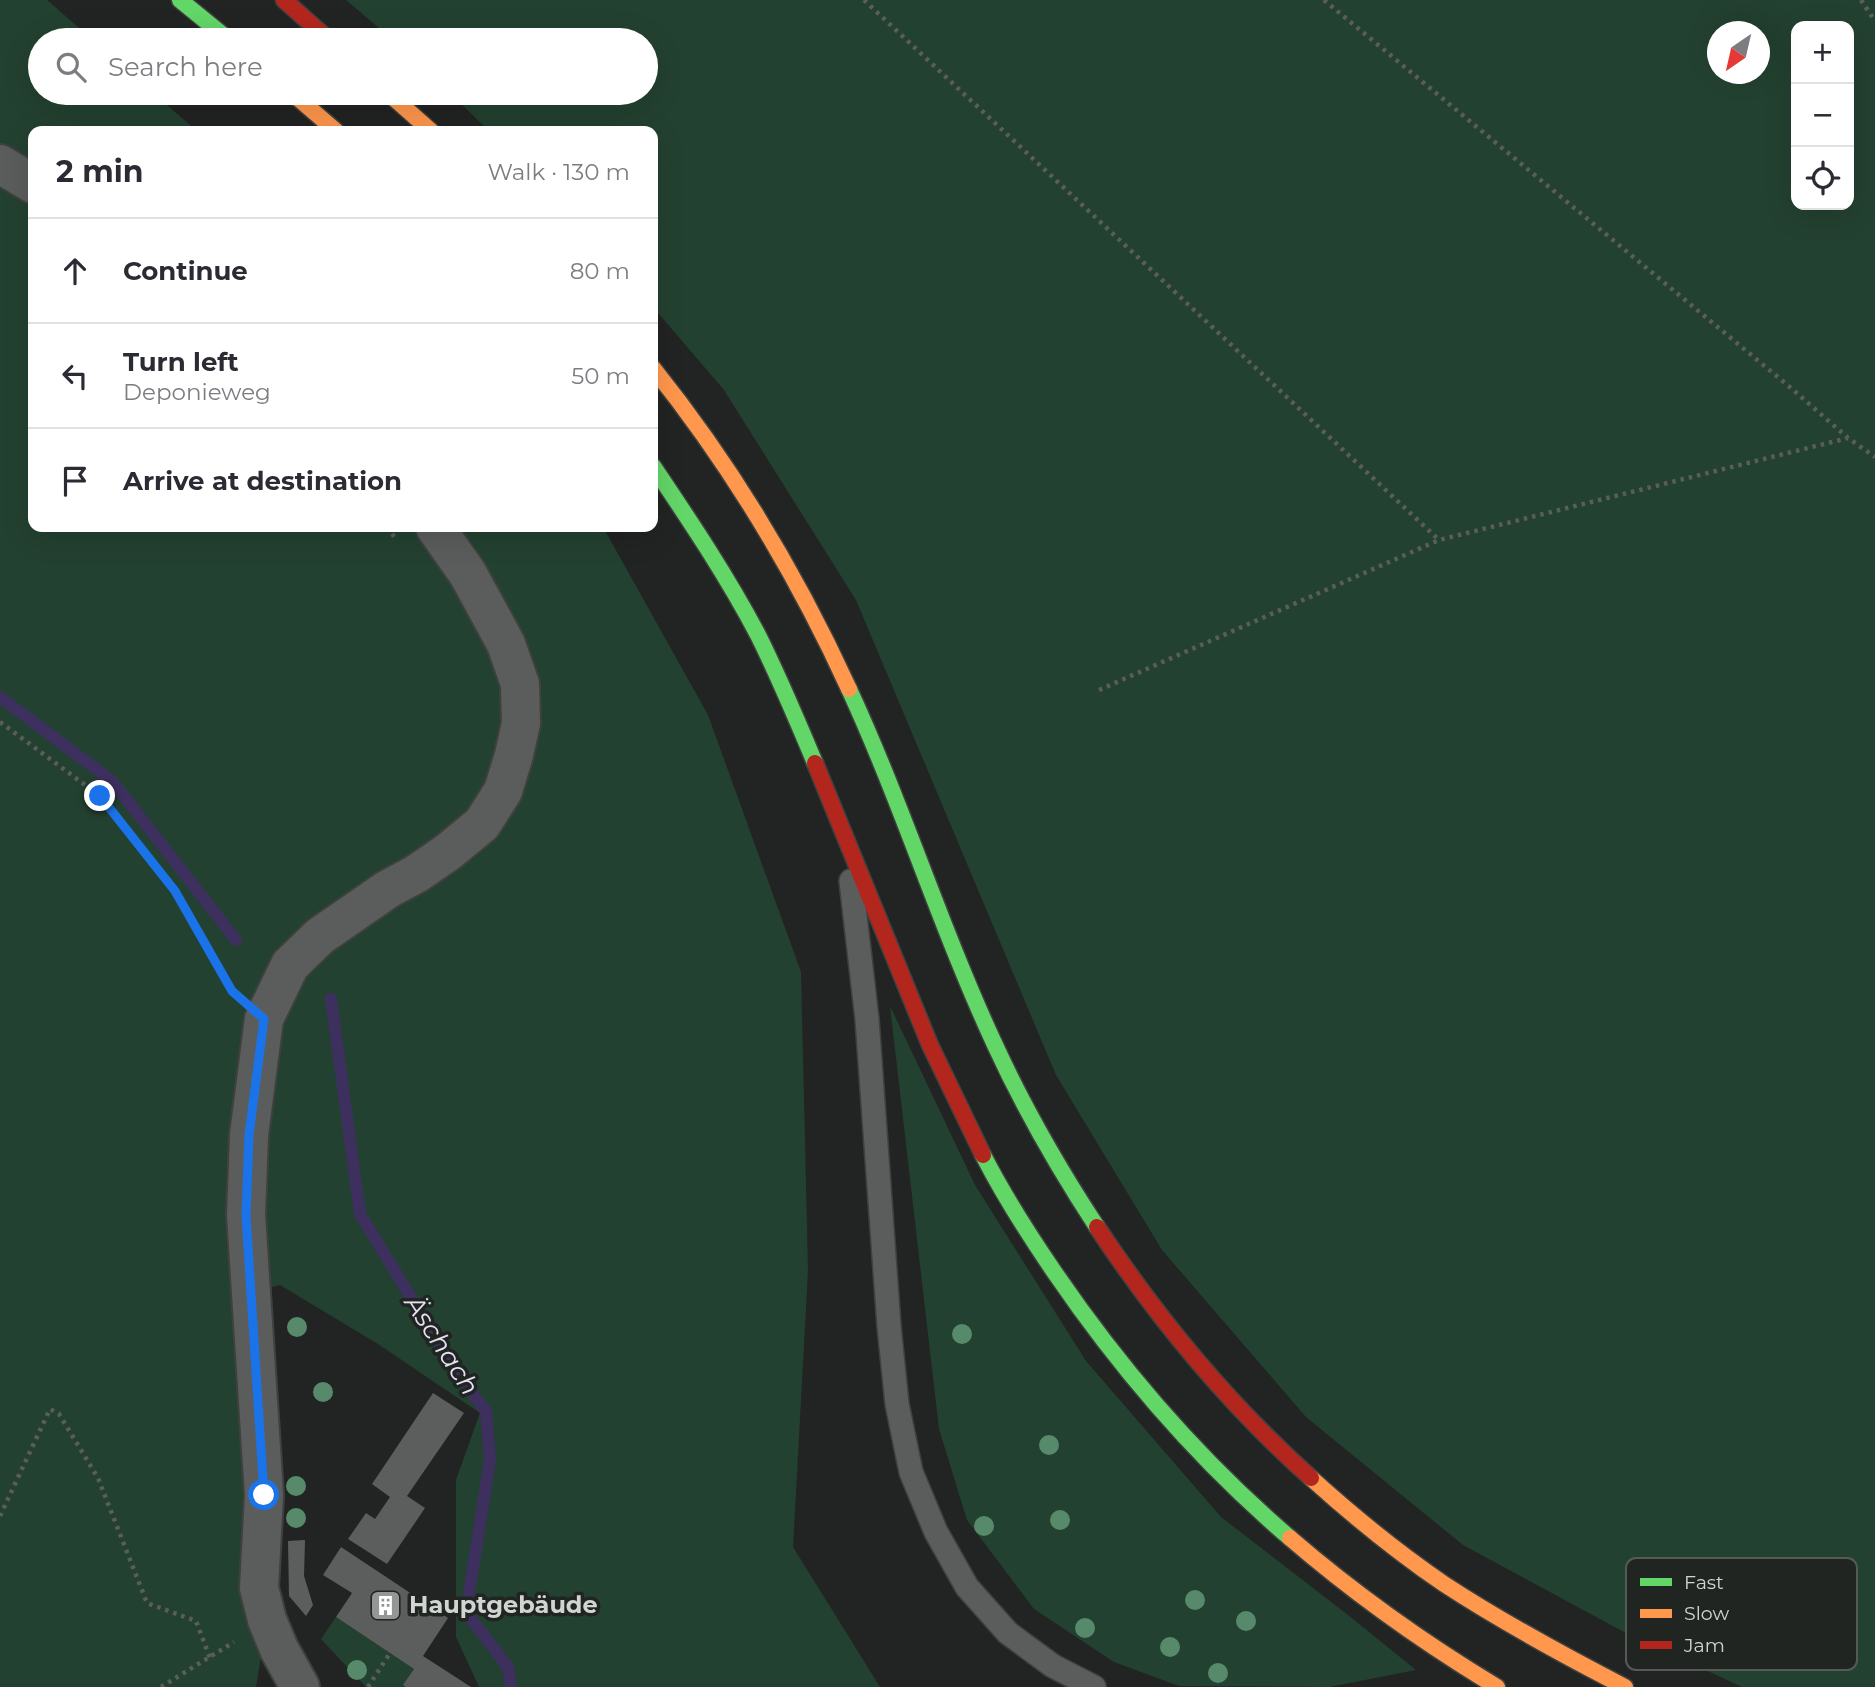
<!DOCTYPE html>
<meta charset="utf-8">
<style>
body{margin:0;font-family:Montserrat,sans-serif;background:#f7f7f7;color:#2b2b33}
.controls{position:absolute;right:21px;top:21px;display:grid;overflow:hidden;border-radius:14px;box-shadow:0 7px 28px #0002}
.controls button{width:63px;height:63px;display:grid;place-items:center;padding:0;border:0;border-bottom:2px solid #e1e1e2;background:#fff;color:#2b2b33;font:35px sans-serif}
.compass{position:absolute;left:1707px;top:21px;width:63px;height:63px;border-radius:50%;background:#fff;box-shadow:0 7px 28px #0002;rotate:214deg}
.stop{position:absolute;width:21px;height:21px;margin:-16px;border:5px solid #1a73e8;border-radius:50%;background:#fff}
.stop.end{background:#1a73e8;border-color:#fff;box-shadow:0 2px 7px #0008}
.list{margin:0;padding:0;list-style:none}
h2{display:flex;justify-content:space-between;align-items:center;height:91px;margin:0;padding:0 28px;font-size:30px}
h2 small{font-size:23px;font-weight:400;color:#7c7c81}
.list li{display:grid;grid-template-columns:46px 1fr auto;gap:21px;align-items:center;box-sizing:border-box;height:105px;padding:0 28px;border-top:2px solid #e1e1e2}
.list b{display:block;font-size:26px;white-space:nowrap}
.list p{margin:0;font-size:23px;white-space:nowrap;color:#7c7c81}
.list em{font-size:23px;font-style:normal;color:#7c7c81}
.icon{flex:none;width:38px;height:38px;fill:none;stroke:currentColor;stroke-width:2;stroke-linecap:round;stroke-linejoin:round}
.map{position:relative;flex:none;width:1875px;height:1687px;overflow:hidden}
.search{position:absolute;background:#fff;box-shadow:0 7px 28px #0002;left:28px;top:28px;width:630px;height:77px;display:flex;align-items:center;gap:18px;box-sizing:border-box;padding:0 24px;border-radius:38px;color:#7c7c81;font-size:26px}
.panel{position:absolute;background:#fff;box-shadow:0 7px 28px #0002;left:28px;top:126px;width:630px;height:406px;border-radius:14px}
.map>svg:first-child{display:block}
.green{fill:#234130;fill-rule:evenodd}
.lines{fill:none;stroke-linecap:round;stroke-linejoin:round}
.stream{stroke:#3d305f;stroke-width:12}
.building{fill:#5c5e5d}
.lane-casing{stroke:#3f413f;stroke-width:26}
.street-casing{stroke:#3f413f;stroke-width:42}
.fast-casing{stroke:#3f413f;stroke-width:19}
.slow-casing{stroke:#3f413f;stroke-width:19}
.jam-casing{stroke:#3f413f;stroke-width:19}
.path{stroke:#5b5d5c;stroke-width:4.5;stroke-dasharray:3.5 5;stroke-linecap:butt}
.lane{stroke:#5b5d5c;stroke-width:23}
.street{stroke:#5b5d5c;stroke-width:38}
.fast{stroke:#63d668;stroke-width:16}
.slow{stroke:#ff974d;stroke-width:16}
.jam{stroke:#b3261e;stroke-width:16}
.tree{fill:#568a6b}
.route{stroke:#1a73e8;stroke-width:9}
.labels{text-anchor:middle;stroke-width:7;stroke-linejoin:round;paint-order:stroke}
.poi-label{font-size:24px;font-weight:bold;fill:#d1d4d2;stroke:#212522;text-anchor:start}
.water-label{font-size:26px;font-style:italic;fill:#e5e1f3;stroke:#212522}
.key{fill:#212522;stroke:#565a57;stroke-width:2}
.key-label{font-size:19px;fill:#d1d4d2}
</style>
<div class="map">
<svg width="1875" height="1687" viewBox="0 0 1875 1687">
<rect width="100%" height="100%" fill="#222423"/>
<g class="green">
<polygon points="0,0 47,0 93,40 40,40 40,93 153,93 197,131 33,131 33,527 603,527 708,715 801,972 808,1271 793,1547 880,1687 479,1687 456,1637 456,1480 480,1413 378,1344 280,1285 251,1293 267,1620 256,1687 0,1687"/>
<path d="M346,0H1875V1687H1742L1624,1632L1463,1545L1306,1417L1162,1250L1056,1075L856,600L724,390L653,307V131H489L450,93H646V40H393ZM1849,26V205H1796V26ZM1717,32H1759V74H1717Z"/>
<polygon points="890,1006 975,1185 1086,1361 1221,1517 1348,1615 1416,1670 1329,1687 1179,1686 1114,1662 1034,1609 967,1520 939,1429"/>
<polygon points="336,1617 414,1669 404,1685 406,1687 366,1687 321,1639"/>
</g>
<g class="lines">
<g class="stream">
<polyline points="0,697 112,781 236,940"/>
<polyline points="331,999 360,1214 461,1379 486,1411 490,1460 466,1612 508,1667 511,1687"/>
</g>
</g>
<g class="building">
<polygon points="433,1393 464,1413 407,1496 425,1508 387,1564 348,1539 366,1513 375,1519 390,1497 372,1484"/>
<polygon points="305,1540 304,1576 313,1605 306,1616 289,1596 288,1541"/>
<polygon points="341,1547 448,1618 423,1656 471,1687 406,1687 403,1685 414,1669 336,1617 352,1593 323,1575"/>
</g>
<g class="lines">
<defs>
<polyline id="lane" points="851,881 867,1019 889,1326 897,1404 911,1472 936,1532 967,1587 1008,1633 1053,1666 1094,1687"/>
<g id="street">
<polyline points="0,164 33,184"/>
<polyline points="300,1687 279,1649 267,1620 259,1588 264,1495 246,1215 249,1135 264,1019 290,965 320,936 388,889 416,874 448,852 482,824 503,791 514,755 521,723 520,684 506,644 468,574 435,527"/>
</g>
<g id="fast">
<polyline points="180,0 229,40"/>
<path d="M653,466C690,521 727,576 758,635C779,677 797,720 815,763"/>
<path d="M849,689C903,806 941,929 995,1045C1024,1108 1059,1169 1097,1227"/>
<path d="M983,1155C1004,1196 1029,1235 1055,1273C1122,1371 1200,1461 1290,1538"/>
</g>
<g id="slow">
<polyline points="292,93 336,131"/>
<polyline points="388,93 431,131"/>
<path d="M653,368C733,468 796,573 849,689"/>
<path d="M1311,1478C1353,1516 1397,1552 1444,1584C1502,1622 1563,1655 1625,1687"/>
<path d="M1290,1538C1355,1594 1424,1643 1497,1687"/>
</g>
<g id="jam">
<polyline points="284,0 329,40"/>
<polyline points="815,763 930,1045 983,1155"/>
<path d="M1097,1227C1158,1319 1228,1404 1311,1478"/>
</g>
</defs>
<use href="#lane" class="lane-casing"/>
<use href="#street" class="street-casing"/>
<use href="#fast" class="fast-casing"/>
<use href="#slow" class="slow-casing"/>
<use href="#jam" class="jam-casing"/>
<g class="path">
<polyline points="864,0 1439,540"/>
<polyline points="1324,0 1791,388 1848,438 1875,457"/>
<polyline points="1861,0 1875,21"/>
<polyline points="387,527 395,538"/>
<polyline points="1099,690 1439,540 1848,438"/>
<polyline points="0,722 100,796 175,891 235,993"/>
<polyline points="0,1516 50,1409 59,1414 98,1478 147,1603 196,1621 210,1658"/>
<polyline points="161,1687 234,1642"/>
<polyline points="368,1687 390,1653"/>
</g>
<use href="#lane" class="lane"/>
<use href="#street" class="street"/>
<use href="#fast" class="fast"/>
<use href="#slow" class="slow"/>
<use href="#jam" class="jam"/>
</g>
<g class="tree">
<circle cx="297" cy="1327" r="10"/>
<circle cx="962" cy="1334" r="10"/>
<circle cx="323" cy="1392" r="10"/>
<circle cx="1049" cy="1445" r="10"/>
<circle cx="296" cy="1486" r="10"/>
<circle cx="296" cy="1518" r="10"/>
<circle cx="1060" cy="1520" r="10"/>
<circle cx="984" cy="1526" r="10"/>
<circle cx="1195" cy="1600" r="10"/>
<circle cx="1246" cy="1621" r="10"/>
<circle cx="1085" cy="1628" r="10"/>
<circle cx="1170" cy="1647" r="10"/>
<circle cx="357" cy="1670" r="10"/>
<circle cx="1218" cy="1673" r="10"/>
</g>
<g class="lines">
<polyline class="route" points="100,796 175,891 232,991 264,1019 249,1135 246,1216 264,1495"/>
</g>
<defs>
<symbol id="building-square" viewBox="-11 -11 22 22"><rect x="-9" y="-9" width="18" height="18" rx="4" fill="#949695" stroke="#212522"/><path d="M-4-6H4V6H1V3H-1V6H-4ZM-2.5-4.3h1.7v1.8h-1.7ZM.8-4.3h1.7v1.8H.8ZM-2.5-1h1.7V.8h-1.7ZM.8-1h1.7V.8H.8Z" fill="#fff"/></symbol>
</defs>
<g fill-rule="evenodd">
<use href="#building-square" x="368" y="1588" width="35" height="35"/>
</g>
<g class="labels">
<g class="poi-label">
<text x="409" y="1613">Hauptgebäude</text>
</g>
<g class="water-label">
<text transform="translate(442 1345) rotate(57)" y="9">Äschach</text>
</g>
</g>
<rect x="1626" y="1558" width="231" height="112" rx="10" class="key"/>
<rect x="1640" y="1578" width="32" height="8" fill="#63d668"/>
<rect x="1640" y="1609" width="32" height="9" fill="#ff974d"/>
<rect x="1640" y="1641" width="32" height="8" fill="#b3261e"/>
<g class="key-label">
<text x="1684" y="1589">Fast</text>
<text x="1684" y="1620">Slow</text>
<text x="1684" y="1652">Jam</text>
</g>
</svg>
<div class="controls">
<button>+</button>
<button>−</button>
<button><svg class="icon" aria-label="locate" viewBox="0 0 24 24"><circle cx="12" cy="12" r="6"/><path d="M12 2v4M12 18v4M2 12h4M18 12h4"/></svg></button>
</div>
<svg class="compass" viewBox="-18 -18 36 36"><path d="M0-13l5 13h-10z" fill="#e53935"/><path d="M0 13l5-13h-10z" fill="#7c7c81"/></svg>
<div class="stop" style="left:264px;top:1495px"></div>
<div class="stop end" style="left:100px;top:796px"></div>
<div class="search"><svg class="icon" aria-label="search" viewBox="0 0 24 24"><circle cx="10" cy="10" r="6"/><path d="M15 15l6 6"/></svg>Search here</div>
<section class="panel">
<h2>2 min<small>Walk · 130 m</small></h2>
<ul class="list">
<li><svg class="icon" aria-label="ahead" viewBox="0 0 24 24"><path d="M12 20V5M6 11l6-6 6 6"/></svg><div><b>Continue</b></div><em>80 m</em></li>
<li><svg class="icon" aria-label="left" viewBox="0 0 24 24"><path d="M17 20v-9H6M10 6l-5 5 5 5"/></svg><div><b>Turn left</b><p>Deponieweg</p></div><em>50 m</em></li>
<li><svg class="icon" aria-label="arrive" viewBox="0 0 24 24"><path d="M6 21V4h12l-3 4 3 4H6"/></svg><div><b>Arrive at destination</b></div></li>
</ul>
</section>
</div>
